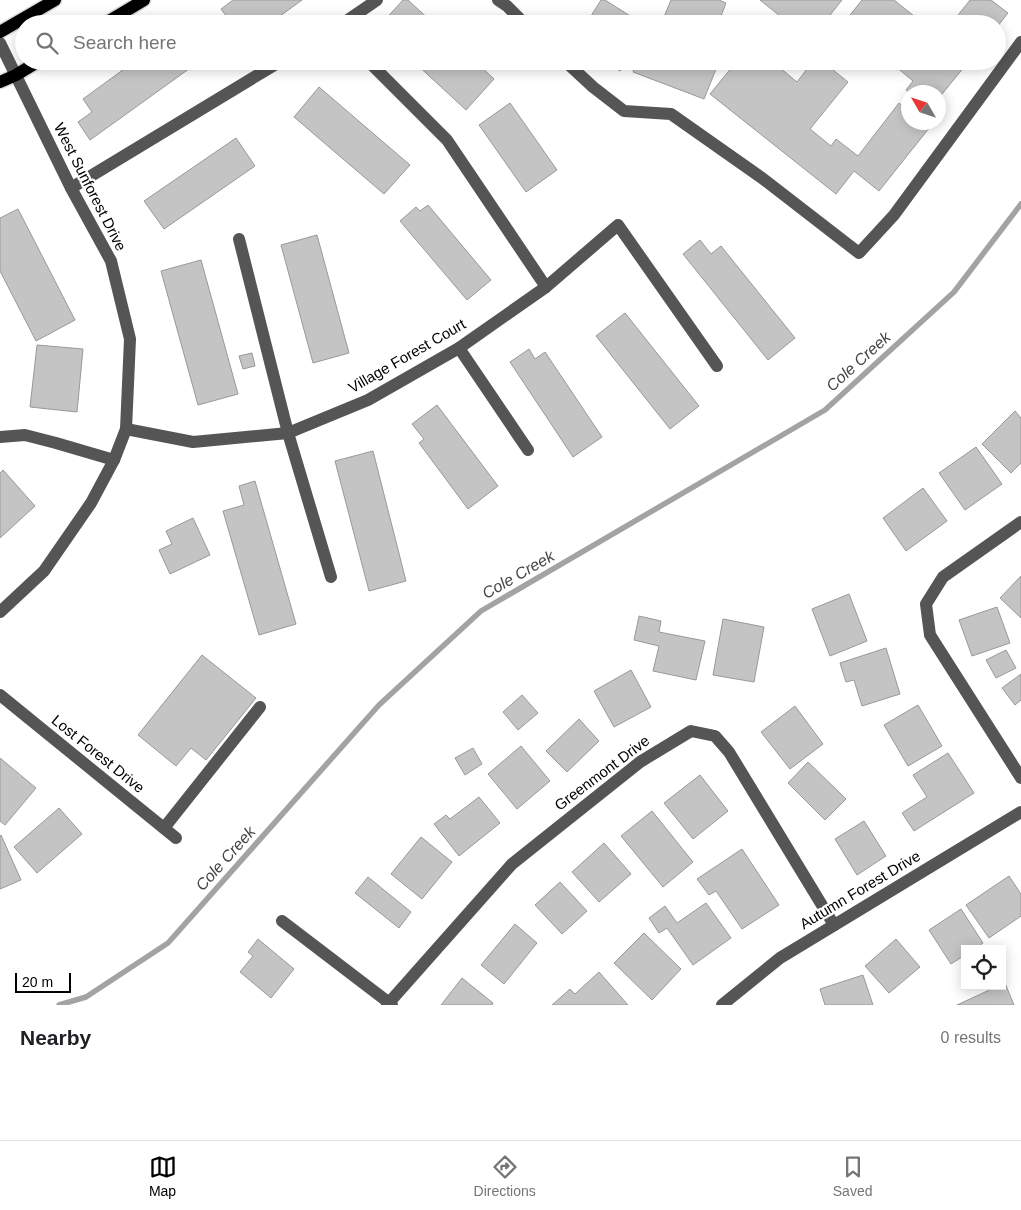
<!DOCTYPE html>
<style>
body{margin:0;font-family:Helvetica,sans-serif;background:#f6f6f6;color:#202124}
.controls{position:absolute;right:15px;bottom:15px;display:grid;overflow:hidden;border-radius:0px;box-shadow:0 2px 12px #0003}
.controls button{width:45px;height:45px;display:grid;place-items:center;padding:0;border:0;border-bottom:1px solid #e0e0e0;background:#fff;color:#202124;font:25px sans-serif}
.compass{position:absolute;left:901px;top:85px;width:45px;height:45px;border-radius:50%;background:#fff;box-shadow:0 2px 12px #0003;rotate:309deg}
.scale{position:absolute;left:15px;bottom:12px;width:56px;box-sizing:border-box;padding-left:5px;border:2px solid #000;border-top:0;font-size:14px;line-height:18px;white-space:nowrap;color:#000;-webkit-text-stroke:4px #fff;paint-order:stroke}
.list{margin:0;padding:0;list-style:none}
h2{display:flex;justify-content:space-between;align-items:center;height:65px;margin:0;padding:0 20px;font-size:21px}
h2 small{font-size:16px;font-weight:400;color:#757577}
.icon{flex:none;width:28px;height:28px;fill:none;stroke:currentColor;stroke-width:2;stroke-linecap:round;stroke-linejoin:round}
.map{position:relative;flex:none;width:1021px;height:1005px;overflow:hidden}
.search{position:absolute;background:#fff;box-shadow:0 2px 12px #0003;left:15px;right:15px;top:15px;height:55px;display:flex;align-items:center;gap:12px;box-sizing:border-box;padding:0 18px;border-radius:28px;color:#757577;font-size:19px}
.sheet{height:135px;background:#fff}
nav{display:flex;justify-content:space-around;align-items:center;box-sizing:border-box;height:70px;border-top:1px solid #e0e0e0;background:#fff;font-size:14px;color:#757577}
nav a{display:grid;justify-items:center;gap:2px}
nav .on{color:#000}
.map>svg:first-child{display:block}
.lines{fill:none;stroke-linecap:round;stroke-linejoin:round}
.stream{stroke:#a3a3a3;stroke-width:5.5}
.building{fill:#c4c4c4;stroke:#999}
.major-casing{stroke:#dbdbdb;stroke-width:15}
.minor{stroke:#555;stroke-width:12}
.major{stroke:#000;stroke-width:12}
.labels{text-anchor:middle;stroke-width:4.5;stroke-linejoin:round;paint-order:stroke}
.street-label{font-size:15px;fill:#000;stroke:#fff}
.water-label{font-size:16px;font-style:italic;fill:#444;stroke:#fff}
</style>
<div class="map">
<svg width="1021" height="1005" viewBox="0 0 1021 1005">
<rect width="100%" height="100%" fill="#fff"/>
<g class="lines">
<polyline class="stream" points="59,1005 86,997 168,943 379,705 481,611 825,410 954,292 1021,204"/>
</g>
<g class="building">
<polygon points="233,0 302,0 269,24 232,24 221,9"/>
<polygon points="403,0 408,0 434,24 381,24"/>
<polygon points="601,0 605,0 643,24 586,24"/>
<polygon points="671,0 719,0 726,3 718,24 661,24"/>
<polygon points="760,0 842,0 823,24 790,24"/>
<polygon points="862,0 894,0 924,24 843,24"/>
<polygon points="970,0 991,0 1008,13 997,27 997,24 951,24"/>
<polygon points="135,61 200,61 90,140 78,122 92,112 83,99"/>
<polygon points="413,61 475,61 494,79 466,110"/>
<polygon points="605,61 626,61 620,71"/>
<polygon points="637,61 703,61 702,64 716,69 704,99 633,72"/>
<polygon points="737,61 783,61 779,67 797,82 813,61 822,61 848,82 810,129 831,146 836,139 858,156 899,103 908,111 908,122 924,122 930,127 879,191 854,171 836,194 710,94"/>
<polygon points="889,61 969,61 938,99 938,92 909,92 906,90 913,81"/>
<polygon points="319,87 410,165 384,194 294,117"/>
<polygon points="510,103 557,170 526,192 479,125"/>
<polygon points="236,138 255,166 164,229 144,201"/>
<polygon points="428,205 491,280 467,300 400,221 416,207 420,211"/>
<polygon points="18,209 75,320 36,341 0,271 0,218"/>
<polygon points="317,235 349,353 313,363 281,245"/>
<polygon points="700,240 711,254 721,246 795,338 768,360 683,254"/>
<polygon points="201,260 238,394 198,405 161,271"/>
<polygon points="625,313 699,406 670,429 596,336"/>
<polygon points="37,345 83,349 77,412 30,407"/>
<polygon points="529,349 535,359 545,352 602,437 573,457 510,362"/>
<polygon points="252,353 255,366 243,369 239,356"/>
<polygon points="437,405 498,486 468,509 419,443 424,439 412,424"/>
<polygon points="1015,411 1021,418 1021,463 1011,473 982,444"/>
<polygon points="976,447 1002,484 965,510 939,473"/>
<polygon points="373,451 406,581 369,591 335,461"/>
<polygon points="3,470 35,506 0,538 0,473"/>
<polygon points="255,481 296,624 259,635 223,511 244,505 239,486"/>
<polygon points="923,488 947,521 906,551 883,518"/>
<polygon points="193,518 210,555 170,574 159,550 172,544 166,531"/>
<polygon points="1021,576 1021,618 1000,598"/>
<polygon points="849,594 867,641 830,656 812,609"/>
<polygon points="997,607 1010,643 972,656 959,620"/>
<polygon points="639,616 661,621 659,632 705,641 696,680 653,671 659,646 634,640"/>
<polygon points="723,619 764,627 754,682 713,675"/>
<polygon points="886,648 900,694 862,706 854,680 846,682 840,663"/>
<polygon points="1006,650 1016,668 996,678 986,660"/>
<polygon points="202,655 256,698 206,760 191,748 176,766 138,735"/>
<polygon points="631,670 651,707 614,727 594,691"/>
<polygon points="1021,674 1021,700 1015,705 1002,688"/>
<polygon points="522,695 538,713 518,730 503,712"/>
<polygon points="918,705 942,746 908,766 884,725"/>
<polygon points="795,706 823,744 790,769 761,732"/>
<polygon points="579,719 599,741 567,772 546,751"/>
<polygon points="521,746 550,781 517,809 488,774"/>
<polygon points="473,748 482,764 465,775 455,758"/>
<polygon points="948,753 974,793 914,831 902,813 927,797 913,775"/>
<polygon points="0,758 36,788 5,825 0,821"/>
<polygon points="808,762 846,799 825,820 788,783"/>
<polygon points="700,775 728,811 693,839 664,803"/>
<polygon points="479,797 500,823 459,856 434,824 446,815 450,819"/>
<polygon points="59,808 82,834 37,873 14,847"/>
<polygon points="652,811 693,862 663,887 621,836"/>
<polygon points="864,821 886,856 857,875 835,839"/>
<polygon points="1,835 21,880 0,889 0,836"/>
<polygon points="421,837 452,862 422,899 391,874"/>
<polygon points="604,843 631,874 599,902 572,872"/>
<polygon points="742,849 779,905 742,929 716,891 709,895 697,879"/>
<polygon points="1009,876 1021,894 1021,916 989,938 966,905"/>
<polygon points="368,877 411,912 399,928 355,893"/>
<polygon points="560,882 587,911 562,934 535,905"/>
<polygon points="706,903 731,938 693,965 667,928 659,933 649,918 665,906 677,923"/>
<polygon points="961,909 983,943 975,949 965,949 965,955 951,964 929,930"/>
<polygon points="515,924 537,943 504,984 481,965"/>
<polygon points="644,933 681,969 652,1000 614,963"/>
<polygon points="258,939 294,969 271,998 240,972 253,956 248,952"/>
<polygon points="896,939 920,967 889,993 865,966"/>
<polygon points="599,972 628,1005 552,1005 570,989 575,994"/>
<polygon points="863,975 873,1005 825,1005 820,989"/>
<polygon points="462,978 493,1003 492,1005 441,1005"/>
<polygon points="1005,983 1014,1005 957,1005 998,986 1002,986 1002,984"/>
</g>
<g class="lines">
<defs>
<g id="major">
<polyline points="104,24 144,0"/>
<polyline points="0,32 55,0"/>
<polyline points="0,82 16,75 39,61"/>
</g>
</defs>
<use href="#major" class="major-casing"/>
<g class="minor">
<polyline points="498,0 507,6 525,24"/>
<polyline points="342,24 377,0"/>
<polyline points="0,43 71,188 111,261 130,339 126,429 114,460 91,503 44,571 0,612"/>
<polyline points="368,61 447,140 546,287"/>
<polyline points="565,61 593,87 624,111 671,114 762,178 859,253 894,215 1021,42"/>
<polyline points="71,188 281,61"/>
<polyline points="239,239 288,433 331,577"/>
<polyline points="459,348 528,450"/>
<polyline points="126,429 193,442 288,433 368,400 459,348 546,287 618,225 717,366"/>
<polyline points="0,437 25,435 56,443 114,460"/>
<polyline points="1021,522 943,577 926,604 930,635 1021,778"/>
<polyline points="0,695 176,838"/>
<polyline points="164,828 260,707"/>
<polyline points="282,921 392,1005"/>
<polyline points="387,1005 512,864 640,762 691,731 715,736 729,752 834,925"/>
<polyline points="722,1005 780,958 1021,812"/>
</g>
<use href="#major" class="major"/>
</g>
<g class="labels">
<g class="street-label">
<text transform="translate(90 187) rotate(63)" y="5">West Sunforest Drive</text>
<text transform="translate(407 356) rotate(-30)" y="5">Village Forest Court</text>
<text transform="translate(98 754) rotate(39)" y="5">Lost Forest Drive</text>
<text transform="translate(602 773) rotate(-37)" y="5">Greenmont Drive</text>
<text transform="translate(860 890) rotate(-31)" y="5">Autumn Forest Drive</text>
</g>
<g class="water-label">
<text transform="translate(858 361) rotate(-42)" y="6">Cole Creek</text>
<text transform="translate(518 574) rotate(-30)" y="6">Cole Creek</text>
<text transform="translate(225 858) rotate(-48)" y="6">Cole Creek</text>
</g>
</g>
</svg>
<div class="controls">
<button><svg class="icon" aria-label="locate" viewBox="0 0 24 24"><circle cx="12" cy="12" r="6"/><path d="M12 2v4M12 18v4M2 12h4M18 12h4"/></svg></button>
</div>
<svg class="compass" viewBox="-18 -18 36 36"><path d="M0-13l5 13h-10z" fill="#e53935"/><path d="M0 13l5-13h-10z" fill="#757577"/></svg>
<div class="scale">20 m</div>
<div class="search"><svg class="icon" aria-label="search" viewBox="0 0 24 24"><circle cx="10" cy="10" r="6"/><path d="M15 15l6 6"/></svg>Search here</div>
</div>
<section class="sheet">
<h2>Nearby<small>0 results</small></h2>
<ul class="list">
</ul>
</section>
<nav>
<a class="on"><svg class="icon" aria-label="map" viewBox="0 0 24 24"><path d="M3 6l6-2 6 2 6-2v14l-6 2-6-2-6 2zM9 4v14M15 6v14"/></svg>Map</a>
<a><svg class="icon" aria-label="directions" viewBox="0 0 24 24"><path d="M12 3l9 9-9 9-9-9zM9 14v-3h6M13 9l2 2-2 2"/></svg>Directions</a>
<a><svg class="icon" aria-label="saved" viewBox="0 0 24 24"><path d="M7 4h10v16l-5-4-5 4z"/></svg>Saved</a>
</nav>
